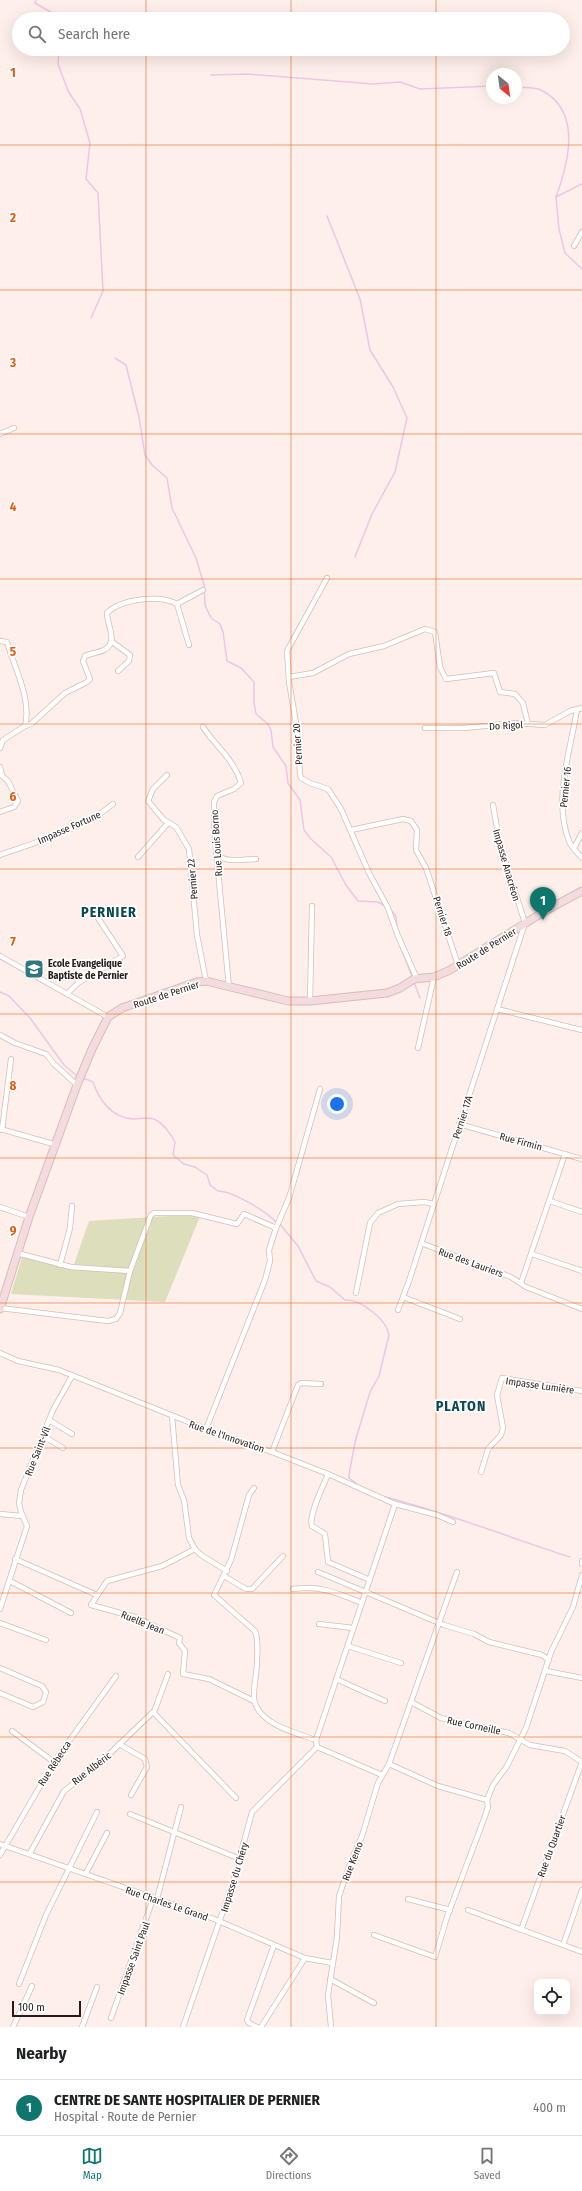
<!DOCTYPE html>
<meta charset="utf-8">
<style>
body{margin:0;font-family:"Fira Sans Condensed",sans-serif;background:#f6f6f6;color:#202124}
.controls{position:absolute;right:12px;bottom:12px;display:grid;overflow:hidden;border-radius:8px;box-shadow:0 4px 16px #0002}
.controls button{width:36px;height:36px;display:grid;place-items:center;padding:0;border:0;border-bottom:1px solid #e0e0e0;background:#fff;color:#202124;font:20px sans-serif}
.compass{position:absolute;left:486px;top:68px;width:36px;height:36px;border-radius:50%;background:#fff;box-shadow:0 4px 16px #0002;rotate:151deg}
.scale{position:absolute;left:12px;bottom:10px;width:69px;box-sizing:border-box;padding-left:4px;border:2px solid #251c19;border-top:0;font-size:11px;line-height:14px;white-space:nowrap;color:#251c19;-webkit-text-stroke:3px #fff;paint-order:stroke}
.you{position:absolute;left:337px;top:1104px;width:14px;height:14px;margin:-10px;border:3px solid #fff;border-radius:50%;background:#1a73e8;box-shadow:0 0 0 6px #1a73e833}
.badge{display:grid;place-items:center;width:26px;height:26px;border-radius:50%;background:#0f766e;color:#fff;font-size:13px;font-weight:700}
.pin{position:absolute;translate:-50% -33px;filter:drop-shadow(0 1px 2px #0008)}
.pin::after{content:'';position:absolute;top:21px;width:14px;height:12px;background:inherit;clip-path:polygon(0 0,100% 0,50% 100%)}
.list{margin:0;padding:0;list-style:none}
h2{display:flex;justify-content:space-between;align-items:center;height:52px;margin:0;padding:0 16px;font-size:17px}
h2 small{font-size:13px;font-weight:400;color:#757577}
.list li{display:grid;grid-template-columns:26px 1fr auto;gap:12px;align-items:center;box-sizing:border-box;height:56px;padding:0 16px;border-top:1px solid #e0e0e0}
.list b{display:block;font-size:15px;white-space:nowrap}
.list p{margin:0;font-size:13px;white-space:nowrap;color:#757577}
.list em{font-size:13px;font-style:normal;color:#757577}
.icon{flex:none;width:22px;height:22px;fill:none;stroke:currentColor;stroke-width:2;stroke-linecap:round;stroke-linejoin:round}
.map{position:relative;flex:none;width:582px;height:2027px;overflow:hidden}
.search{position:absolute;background:#fff;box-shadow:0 4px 16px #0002;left:12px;right:12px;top:12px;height:44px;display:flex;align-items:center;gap:10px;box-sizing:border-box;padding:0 14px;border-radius:22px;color:#757577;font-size:15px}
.sheet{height:108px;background:#fff}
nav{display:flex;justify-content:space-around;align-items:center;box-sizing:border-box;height:56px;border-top:1px solid #e0e0e0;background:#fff;font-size:11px;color:#757577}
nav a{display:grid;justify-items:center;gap:2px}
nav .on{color:#0f766e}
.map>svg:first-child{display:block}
.green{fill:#dddebc}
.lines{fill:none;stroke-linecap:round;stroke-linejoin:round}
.stream{stroke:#ecc6e6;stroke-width:1.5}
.street-casing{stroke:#d5bdb5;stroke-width:6}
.secondary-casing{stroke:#d5bdb5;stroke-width:9}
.street{stroke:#fff;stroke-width:4.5}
.secondary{stroke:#f4dbe0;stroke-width:7}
.grid{fill:none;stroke:#e8590c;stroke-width:1;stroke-opacity:0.55}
.labels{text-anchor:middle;stroke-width:3.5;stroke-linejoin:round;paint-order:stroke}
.street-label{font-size:10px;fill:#251c19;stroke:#fff}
.poi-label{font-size:10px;font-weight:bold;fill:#251c19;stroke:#fff;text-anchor:start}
.district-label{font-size:14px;font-weight:bold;letter-spacing:1px;fill:#0a4951;stroke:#fff}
.grid-label{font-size:13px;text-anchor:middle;font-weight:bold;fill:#e8590c;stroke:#fff;stroke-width:3.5;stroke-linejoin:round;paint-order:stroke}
</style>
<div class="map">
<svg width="582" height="2027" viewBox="0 0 582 2027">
<rect width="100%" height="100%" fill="#ffefea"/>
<polygon class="green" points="201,1214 165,1302 11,1294 23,1254 73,1267 89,1221"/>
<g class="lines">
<g class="stream">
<polyline points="36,0 35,3 59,17 59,19"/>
<polyline points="59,49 58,64 68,91 80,109 90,143 86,179 98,193 103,291 91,318"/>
<polyline points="211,75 248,74 373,84 400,82 420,89 492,86"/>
<path d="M516,87C523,88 534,87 541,90C582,111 569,161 556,197"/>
<polyline points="582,184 556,197 559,229 565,253 582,269"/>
<polyline points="327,216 360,299 370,350 393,387 407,418 395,472 372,514 355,557"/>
<polyline points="115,358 126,365 139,417 145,455 152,465 167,478 172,508 196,558 204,585 205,605 211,618 220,624 223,632 227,661 241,668 254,682 254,702 256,714 268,724 271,730 273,747 286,766 288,783 300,800 304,830 311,839 331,857 346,885 358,901 378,902 385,906"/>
<polyline points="390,909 396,916 397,927"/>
<polyline points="398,941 412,976"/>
<polyline points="414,982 420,998"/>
<polyline points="0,992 9,996 30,1018 64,1065 77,1076"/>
<path d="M83,1078L93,1082C99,1100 112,1118 133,1119C140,1119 148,1117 154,1119C163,1123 171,1134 175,1142L173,1155L184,1164L195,1167L207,1175L210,1185L218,1191C232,1191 266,1211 276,1222"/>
<path d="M279,1223L298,1246L316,1281L330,1287L345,1300C361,1299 387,1320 389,1335L379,1376L370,1392L355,1442L349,1475V1478L358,1485"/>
<path d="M385,1497C448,1513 508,1537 570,1557"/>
</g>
<defs>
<g id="street">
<polyline points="574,246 582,232"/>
<polyline points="0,434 14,428"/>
<polyline points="327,578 287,651 289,682 297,729 300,774 301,778 310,783 328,789 341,809 369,873 388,908 398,936 417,979"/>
<polyline points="177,604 203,590"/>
<path d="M0,641L7,642C14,667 32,699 25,726L3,740L0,748"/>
<polyline points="111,641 130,655 129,661 118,671"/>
<polyline points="289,677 313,673 349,654 384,646 425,629 435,632 440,667 446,679 494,673 500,692 515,694 523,703 528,724"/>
<path d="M577,710C570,752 553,800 569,841C571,847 578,853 582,858"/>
<path d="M25,726L31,724L65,693L87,682L90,679L83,661L85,656C91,653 98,653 104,650C119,642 107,626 107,613C121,599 160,594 177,604L189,645"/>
<path d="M203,727C216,747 234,759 241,783L234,789L217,796L214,802V828L229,987"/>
<polyline points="425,728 464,728 516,723 545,725 570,711 582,708"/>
<polyline points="0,767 2,776 8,781 18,801 14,807 0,812"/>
<polyline points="167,775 153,789 148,801 164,820 176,827 189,849 197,935 206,981"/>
<polyline points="351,830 403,819 411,821 417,830 416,850 426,868 458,965"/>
<polyline points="574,848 582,833"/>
<path d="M216,853C224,864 244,859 256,859"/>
<path d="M0,855C36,842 83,829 113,804"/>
<polyline points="138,857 168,823"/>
<polyline points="0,956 108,1017"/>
<polyline points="67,994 78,983 123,956 96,915"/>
<polyline points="310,1001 312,906"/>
<polyline points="497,1009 582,1030"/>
<polyline points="0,1035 15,1043 46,1054 54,1064 77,1085"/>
<polyline points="418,1048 434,977"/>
<polyline points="459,1124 582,1159"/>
<polyline points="0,1129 57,1145"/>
<polyline points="2,1130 11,1059"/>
<polyline points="550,1201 582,1212"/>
<polyline points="0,1207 29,1217"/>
<polyline points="421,1243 511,1277 526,1287 582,1309"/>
<polyline points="17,1253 71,1267 130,1271"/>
<polyline points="532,1254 582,1271"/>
<polyline points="60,1265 70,1228 72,1206"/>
<polyline points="521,1283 565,1154"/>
<polyline points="356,1293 370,1223 378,1213 398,1204 424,1202 434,1204"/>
<polyline points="403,1297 460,1319"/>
<polyline points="0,1308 108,1321 116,1319 120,1313 130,1271 151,1215 154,1213 192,1213 237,1224 244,1214 276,1228"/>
<polyline points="398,1310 409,1281 525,923 500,845 493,805"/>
<polyline points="0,1353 18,1361 59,1370 206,1429 272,1452 328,1474 395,1504 437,1515 453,1522"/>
<polyline points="172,1416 178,1485 184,1500 189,1538 195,1549 201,1555 227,1571"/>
<polyline points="49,1420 72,1434"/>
<polyline points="206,1429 265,1280 270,1261 269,1250 276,1228 289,1198 320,1089"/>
<polyline points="43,1436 63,1448"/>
<polyline points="272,1452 298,1385 301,1383 321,1384"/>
<polyline points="481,1472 488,1449 501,1435 503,1428 497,1395 502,1378 582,1391"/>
<path d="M328,1474C324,1485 308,1515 312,1526L325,1534L328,1562L370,1580"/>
<path d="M254,1488L249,1495L231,1560L214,1595L255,1631C259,1641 257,1652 257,1662C257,1674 253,1687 254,1699C258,1724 296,1733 316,1740"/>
<polyline points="0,1514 22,1516"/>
<polyline points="195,1549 162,1566 107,1581 91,1605 135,1617 180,1638 179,1643 185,1651 183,1674 209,1679 254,1701"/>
<polyline points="15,1559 97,1595"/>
<polyline points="582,1561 582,1564"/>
<polyline points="318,1572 444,1625 474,1634 489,1642 542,1655 549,1660"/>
<polyline points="224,1576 246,1589 252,1589 283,1556"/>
<polyline points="10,1581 71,1613"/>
<path d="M293,1589C321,1585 337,1593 362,1603"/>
<polyline points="0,1609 27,1526 21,1512 19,1503 21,1490 53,1410 72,1376"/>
<polyline points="0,1623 46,1640"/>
<polyline points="319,1624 353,1628"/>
<polyline points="348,1646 401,1663"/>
<polyline points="0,1668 42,1686 46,1692 43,1702 33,1707 0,1693"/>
<polyline points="546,1671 582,1678"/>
<polyline points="336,1679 385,1701"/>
<polyline points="411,1702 441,1718 509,1733 530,1745 565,1751 582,1762"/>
<polyline points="154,1712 168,1674"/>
<polyline points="12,1731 54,1762"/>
<polyline points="119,1744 145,1759 147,1767 131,1795"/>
<polyline points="389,1764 438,1786 487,1800"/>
<polyline points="382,1775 317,1747 316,1740 395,1504"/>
<polyline points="130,1814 240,1859"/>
<polyline points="0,1844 214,1919 305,1958 332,1963"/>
<polyline points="30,1853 64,1791 100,1763 153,1712 236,1798"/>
<polyline points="0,1855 54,1762 116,1676"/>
<polyline points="86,1873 107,1833"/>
<polyline points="157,1899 181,1807"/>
<polyline points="408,1899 450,1910"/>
<polyline points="468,1910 582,1952"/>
<polyline points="521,1930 582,1762"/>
<polyline points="374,1935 435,1957 447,1917 484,1819 488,1807 487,1800 493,1785 507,1766 526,1728 551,1652 573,1607 582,1575"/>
<polyline points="563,1945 582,1890"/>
<polyline points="330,1979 374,2003"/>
<polyline points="19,1984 46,1915 97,1812"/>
<polyline points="111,2018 153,1899"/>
<polyline points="13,2027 32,1986"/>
<polyline points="82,2027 97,1987"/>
<polyline points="183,2027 234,1879 252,1812 317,1747"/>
<polyline points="257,2027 249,2023 247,2020 274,1945"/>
<polyline points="261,2027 305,1958"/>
<polyline points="331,2027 328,1995 337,1937 339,1896 351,1861 362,1836 378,1783 389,1764 457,1572"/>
</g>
<polyline id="secondary" points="0,1309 29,1217 77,1085 92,1049 108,1017 122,1008 197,982 206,981 288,1001 310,1001 387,993 400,988 414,979 434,977 450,970 545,911 582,891"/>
</defs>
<use href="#street" class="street-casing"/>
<use href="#secondary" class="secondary-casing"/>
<use href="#street" class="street"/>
<use href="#secondary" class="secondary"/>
</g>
<path class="grid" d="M146,0V19M291,0V19M436,0V19M146,49V2027M291,49V2027M436,49V2027M0,145H582M0,290H582M0,434H582M0,579H582M0,724H582M0,869H582M0,1014H582M0,1158H582M0,1303H582M0,1448H582M0,1593H582M0,1737H582M0,1882H582"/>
<defs>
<symbol id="school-square" viewBox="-11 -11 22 22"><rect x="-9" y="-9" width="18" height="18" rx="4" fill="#307782" stroke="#fff"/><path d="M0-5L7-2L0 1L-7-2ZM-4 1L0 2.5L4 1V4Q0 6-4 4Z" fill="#fff"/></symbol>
</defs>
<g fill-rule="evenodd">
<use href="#school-square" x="23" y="958" width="22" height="22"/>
</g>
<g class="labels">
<g class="street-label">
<text transform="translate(506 725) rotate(-3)" y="4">Do Rigol</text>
<text transform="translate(297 744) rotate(-94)" y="4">Pernier 20</text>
<text transform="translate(565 787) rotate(-84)" y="4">Pernier 16</text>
<text transform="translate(69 827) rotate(-24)" y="4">Impasse Fortune</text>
<text transform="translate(216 843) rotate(-94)" y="4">Rue Louis Borno</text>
<text transform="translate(507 865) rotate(74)" y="4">Impasse Anacréon</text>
<text transform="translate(192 879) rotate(-95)" y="4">Pernier 22</text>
<text transform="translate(443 916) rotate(72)" y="4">Pernier 18</text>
<text transform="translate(486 948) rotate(-32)" y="4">Route de Pernier</text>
<text transform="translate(166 994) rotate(-18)" y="4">Route de Pernier</text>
<text transform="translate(462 1117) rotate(-72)" y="4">Pernier 17A</text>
<text transform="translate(521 1141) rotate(15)" y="4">Rue Firmin</text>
<text transform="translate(471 1262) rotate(20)" y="4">Rue des Lauriers</text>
<text transform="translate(540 1385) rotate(8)" y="4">Impasse Lumière</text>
<text transform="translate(227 1436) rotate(19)" y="4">Rue de l'Innovation</text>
<text transform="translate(37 1451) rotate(-68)" y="4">Rue Saint-Vil</text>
<text transform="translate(143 1622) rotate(22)" y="4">Ruelle Jean</text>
<text transform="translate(474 1725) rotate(12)" y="4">Rue Corneille</text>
<text transform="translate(54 1763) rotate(-57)" y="4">Rue Rébecca</text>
<text transform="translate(91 1768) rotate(-38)" y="4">Rue Albéric</text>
<text transform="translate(551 1846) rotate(-70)" y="4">Rue du Quartier</text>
<text transform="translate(352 1861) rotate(-69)" y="4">Rue Kemo</text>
<text transform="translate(234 1877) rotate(-73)" y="4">Impasse du Chéry</text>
<text transform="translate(167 1903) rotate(19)" y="4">Rue Charles Le Grand</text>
<text transform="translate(133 1958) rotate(-70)" y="4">Impasse Saint Paul</text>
</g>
<g class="poi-label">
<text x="48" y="967">Ecole Evangelique<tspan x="48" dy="12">Baptiste de Pernier</tspan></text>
</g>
<g class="district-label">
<text x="109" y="917">PERNIER</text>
<text x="461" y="1411">PLATON</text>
</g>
</g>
<g class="grid-label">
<text x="13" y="77">1</text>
<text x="13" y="222">2</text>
<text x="13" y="367">3</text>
<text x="13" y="511">4</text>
<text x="13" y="656">5</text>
<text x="13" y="801">6</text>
<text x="13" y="946">7</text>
<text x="13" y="1090">8</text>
<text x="13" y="1235">9</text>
</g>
</svg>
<div class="controls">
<button><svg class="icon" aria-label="locate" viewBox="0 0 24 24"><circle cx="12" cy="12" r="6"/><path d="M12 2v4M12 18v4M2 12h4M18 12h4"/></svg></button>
</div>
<svg class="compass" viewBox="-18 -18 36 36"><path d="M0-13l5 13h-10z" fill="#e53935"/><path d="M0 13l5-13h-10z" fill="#757577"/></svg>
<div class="scale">100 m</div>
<div class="you"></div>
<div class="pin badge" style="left:543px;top:920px">1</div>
<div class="search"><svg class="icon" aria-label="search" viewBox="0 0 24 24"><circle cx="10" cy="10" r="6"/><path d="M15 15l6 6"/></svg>Search here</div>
</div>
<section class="sheet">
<h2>Nearby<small></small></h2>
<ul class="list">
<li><span class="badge">1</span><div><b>CENTRE DE SANTE HOSPITALIER DE PERNIER</b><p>Hospital · Route de Pernier</p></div><em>400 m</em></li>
</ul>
</section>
<nav>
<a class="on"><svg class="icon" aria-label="map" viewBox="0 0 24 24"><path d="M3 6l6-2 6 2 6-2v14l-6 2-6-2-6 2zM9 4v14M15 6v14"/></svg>Map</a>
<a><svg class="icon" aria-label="directions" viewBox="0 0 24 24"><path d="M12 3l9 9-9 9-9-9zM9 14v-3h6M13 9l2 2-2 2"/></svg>Directions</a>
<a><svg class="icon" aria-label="saved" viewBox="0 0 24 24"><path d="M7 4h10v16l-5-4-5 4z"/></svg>Saved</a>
</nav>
